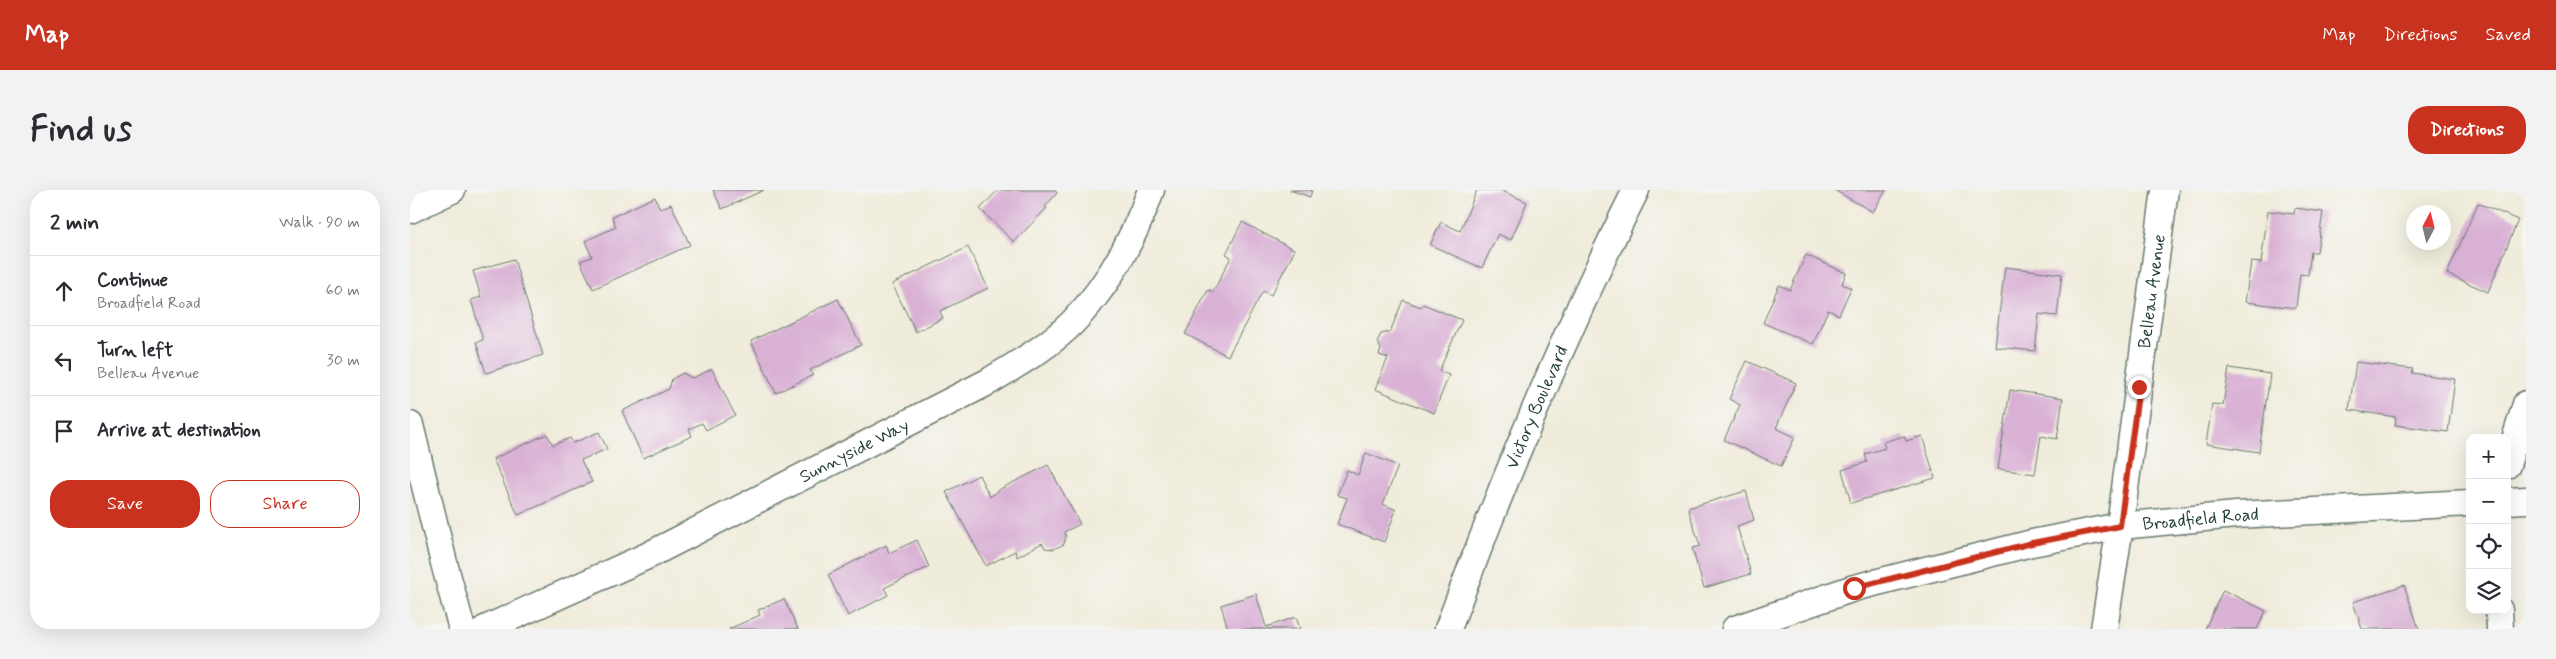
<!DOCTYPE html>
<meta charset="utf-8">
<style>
body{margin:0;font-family:Mynerve,sans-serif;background:#f2f2f3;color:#2b2b33}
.controls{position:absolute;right:15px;bottom:15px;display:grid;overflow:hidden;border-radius:10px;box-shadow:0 5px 20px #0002}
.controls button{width:45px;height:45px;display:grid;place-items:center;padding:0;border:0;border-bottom:1px solid #e1e1e2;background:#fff;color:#2b2b33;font:25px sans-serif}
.compass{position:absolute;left:1996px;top:15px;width:45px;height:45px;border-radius:50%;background:#fff;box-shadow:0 5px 20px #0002;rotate:7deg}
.stop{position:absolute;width:15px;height:15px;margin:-11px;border:4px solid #c8321e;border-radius:50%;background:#fff}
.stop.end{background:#c8321e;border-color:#fff;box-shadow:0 1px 5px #0008}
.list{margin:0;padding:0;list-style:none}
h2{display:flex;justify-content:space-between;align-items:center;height:65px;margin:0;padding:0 20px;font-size:21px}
h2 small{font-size:16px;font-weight:400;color:#7c7c81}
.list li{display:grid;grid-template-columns:32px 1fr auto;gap:15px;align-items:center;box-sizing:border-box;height:70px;padding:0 20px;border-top:1px solid #e1e1e2}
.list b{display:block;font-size:19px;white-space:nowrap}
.list p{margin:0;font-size:16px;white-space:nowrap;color:#7c7c81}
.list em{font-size:16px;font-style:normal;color:#7c7c81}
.actions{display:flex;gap:10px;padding:15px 20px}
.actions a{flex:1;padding:11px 0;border:1px solid #c8321e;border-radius:20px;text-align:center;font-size:18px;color:#c8321e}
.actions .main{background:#c8321e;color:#fff}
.icon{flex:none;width:28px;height:28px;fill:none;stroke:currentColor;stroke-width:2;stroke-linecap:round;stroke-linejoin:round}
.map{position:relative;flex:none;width:2116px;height:439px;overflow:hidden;border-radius:20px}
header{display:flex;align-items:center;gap:30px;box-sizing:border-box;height:70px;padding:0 25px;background:#c8321e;color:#fff}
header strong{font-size:24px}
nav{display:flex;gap:28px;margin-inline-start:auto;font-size:18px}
.intro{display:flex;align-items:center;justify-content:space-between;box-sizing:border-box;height:120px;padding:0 30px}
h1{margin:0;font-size:35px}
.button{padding:12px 22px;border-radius:20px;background:#c8321e;color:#fff;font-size:18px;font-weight:700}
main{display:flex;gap:30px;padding:0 30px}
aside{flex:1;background:#fff;border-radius:20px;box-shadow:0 5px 20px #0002}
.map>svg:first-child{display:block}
.building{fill:#d9b1d5}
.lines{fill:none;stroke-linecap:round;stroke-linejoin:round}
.street-casing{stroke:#687a6e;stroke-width:29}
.street{stroke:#fff;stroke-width:26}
.route{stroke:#c8321e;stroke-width:6}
.labels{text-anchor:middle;stroke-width:4;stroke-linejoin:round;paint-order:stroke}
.street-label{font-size:18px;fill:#1f3d34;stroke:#f6f6f2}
</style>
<header>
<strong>Map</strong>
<nav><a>Map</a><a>Directions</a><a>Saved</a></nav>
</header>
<div class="intro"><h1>Find us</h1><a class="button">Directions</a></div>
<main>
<aside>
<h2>2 min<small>Walk · 90 m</small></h2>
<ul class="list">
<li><svg class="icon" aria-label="ahead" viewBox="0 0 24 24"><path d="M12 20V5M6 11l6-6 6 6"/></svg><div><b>Continue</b><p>Broadfield Road</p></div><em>60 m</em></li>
<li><svg class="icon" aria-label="left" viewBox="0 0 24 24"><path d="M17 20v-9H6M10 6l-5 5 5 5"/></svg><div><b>Turn left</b><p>Belleau Avenue</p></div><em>30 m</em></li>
<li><svg class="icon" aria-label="arrive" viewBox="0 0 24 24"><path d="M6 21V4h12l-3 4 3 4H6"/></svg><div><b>Arrive at destination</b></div></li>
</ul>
<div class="actions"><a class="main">Save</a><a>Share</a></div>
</aside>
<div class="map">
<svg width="2116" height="439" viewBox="0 0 2116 439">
<rect width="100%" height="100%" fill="#f6f6f2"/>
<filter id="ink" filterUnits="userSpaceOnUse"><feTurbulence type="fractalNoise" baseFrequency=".02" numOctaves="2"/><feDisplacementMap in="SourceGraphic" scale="10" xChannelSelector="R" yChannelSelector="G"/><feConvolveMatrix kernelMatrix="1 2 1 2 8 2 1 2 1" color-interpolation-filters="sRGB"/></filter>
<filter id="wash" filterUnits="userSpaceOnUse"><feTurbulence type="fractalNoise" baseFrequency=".0096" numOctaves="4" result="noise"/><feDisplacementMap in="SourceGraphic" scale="20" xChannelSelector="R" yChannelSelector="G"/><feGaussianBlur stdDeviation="1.12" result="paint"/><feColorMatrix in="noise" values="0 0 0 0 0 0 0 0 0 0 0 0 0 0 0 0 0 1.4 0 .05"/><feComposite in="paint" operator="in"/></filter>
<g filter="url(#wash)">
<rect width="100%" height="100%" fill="#f0ecdb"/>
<g id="blocks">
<g class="building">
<polygon points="303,0 354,0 312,19"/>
<polygon points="588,0 645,0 647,3 635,17 637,18 604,52 570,19"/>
<polygon points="880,0 902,0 900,7"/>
<polygon points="1067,0 1090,0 1117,12 1101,50 1088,44 1072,78 1020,55 1031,32 1050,41"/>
<polygon points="1424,0 1476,0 1463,22"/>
<polygon points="245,7 250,19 261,14 280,55 183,99 170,71 182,67 175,51 206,37 202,27"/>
<polygon points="2068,13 2108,30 2078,102 2037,84"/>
<polygon points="1885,18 1913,22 1907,62 1901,62 1898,85 1890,84 1886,118 1835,112 1841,72 1851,73 1858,21 1884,24"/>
<polygon points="832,32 885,60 861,105 853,101 818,166 775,144 798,100 803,102 821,67 816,64"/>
<polygon points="558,57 578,98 530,121 533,128 506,142 482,94"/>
<polygon points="1396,65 1436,83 1432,94 1441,98 1429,125 1418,120 1403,154 1353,133 1369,95 1380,100"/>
<polygon points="104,69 133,165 76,183 66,152 73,150 61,110 71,107 63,81"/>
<polygon points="1595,77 1652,84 1647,126 1629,124 1625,161 1585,157"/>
<polygon points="428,109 451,155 400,180 403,185 366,203 341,151"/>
<polygon points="993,110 1011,117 1013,114 1052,130 1029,181 1039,185 1024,223 965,199 978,168 969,165 971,159 967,152 971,144 980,142"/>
<polygon points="1337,171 1386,193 1366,238 1385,247 1371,276 1314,250 1330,215 1319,209"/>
<polygon points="1946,172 2003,179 2002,183 2045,189 2038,242 1985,235 1986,227 1939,220"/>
<polygon points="1819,178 1860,184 1849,262 1796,254 1802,214 1813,215"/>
<polygon points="302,179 325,225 296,240 292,233 279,239 282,246 233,268 212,221 259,199 262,189 273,183 282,188"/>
<polygon points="1600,200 1653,208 1647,249 1631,246 1625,284 1588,279"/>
<polygon points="189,242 197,259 171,270 182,292 108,325 83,269 137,244 143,255 160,248 163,253"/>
<polygon points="1494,246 1496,251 1512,246 1525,288 1441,313 1432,280 1457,272 1455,264 1475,258 1473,252"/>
<polygon points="956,263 988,276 973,314 986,320 974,352 927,334 937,308 927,305 937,280 948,285"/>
<polygon points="638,275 670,334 654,342 656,346 654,354 644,359 635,358 632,353 607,367 605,361 576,376 536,302 569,285 580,307 592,298"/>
<polygon points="1336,301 1344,330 1327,336 1341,384 1294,398 1282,358 1290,356 1278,318"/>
<polygon points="507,350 519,377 474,398 478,405 438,426 418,385 476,355 479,363"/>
<polygon points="1994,395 2009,439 1952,439 1943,412"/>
<polygon points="1813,400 1856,421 1847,439 1795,439"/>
<polygon points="846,404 856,437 886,427 890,439 818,439 811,415"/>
<polygon points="374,409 388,439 319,439 350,425 348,420"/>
</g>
</g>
</g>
<g filter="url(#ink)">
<use href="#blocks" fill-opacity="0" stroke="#687a6e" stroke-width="1"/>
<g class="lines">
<defs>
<g id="street">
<polyline points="0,20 42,0"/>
<polyline points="0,235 34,373 52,439"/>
<polyline points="2097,275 2116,214"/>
<polyline points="2097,311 2116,310"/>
<polyline points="2089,420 2090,439"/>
<path id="s1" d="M75,439L237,366L578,192C607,174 638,157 662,133C698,96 724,48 741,0"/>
<path id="s2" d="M1038,439C1093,290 1155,142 1226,0"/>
<path id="s3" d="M1325,439L1444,398L1622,353L1710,336L1826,325L2060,313"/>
<path id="s4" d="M1694,439L1710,336L1755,0"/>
</g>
</defs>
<use href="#street" class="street-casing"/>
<use href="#street" class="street"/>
</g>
</g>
<g class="lines" filter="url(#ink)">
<polyline class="route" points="1444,398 1622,353 1710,336 1729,197"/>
</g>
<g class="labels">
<g class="street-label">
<text dy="6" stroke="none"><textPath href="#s4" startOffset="341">Belleau Avenue</textPath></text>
<text dy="6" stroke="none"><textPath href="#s2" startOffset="239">Victory Boulevard</textPath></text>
<text dy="6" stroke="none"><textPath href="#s1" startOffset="410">Sunnyside Way</textPath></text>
<text dy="6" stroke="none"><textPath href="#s3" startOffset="480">Broadfield Road</textPath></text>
</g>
</g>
</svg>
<div class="controls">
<button>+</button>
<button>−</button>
<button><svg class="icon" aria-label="locate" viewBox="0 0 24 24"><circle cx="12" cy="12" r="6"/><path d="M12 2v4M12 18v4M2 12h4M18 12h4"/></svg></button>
<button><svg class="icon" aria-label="layers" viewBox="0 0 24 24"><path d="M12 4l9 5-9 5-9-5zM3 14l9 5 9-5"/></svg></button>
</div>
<svg class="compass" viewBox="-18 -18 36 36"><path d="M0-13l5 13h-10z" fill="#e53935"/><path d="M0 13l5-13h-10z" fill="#7c7c81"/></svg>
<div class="stop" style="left:1444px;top:398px"></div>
<div class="stop end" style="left:1729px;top:197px"></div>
</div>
</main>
